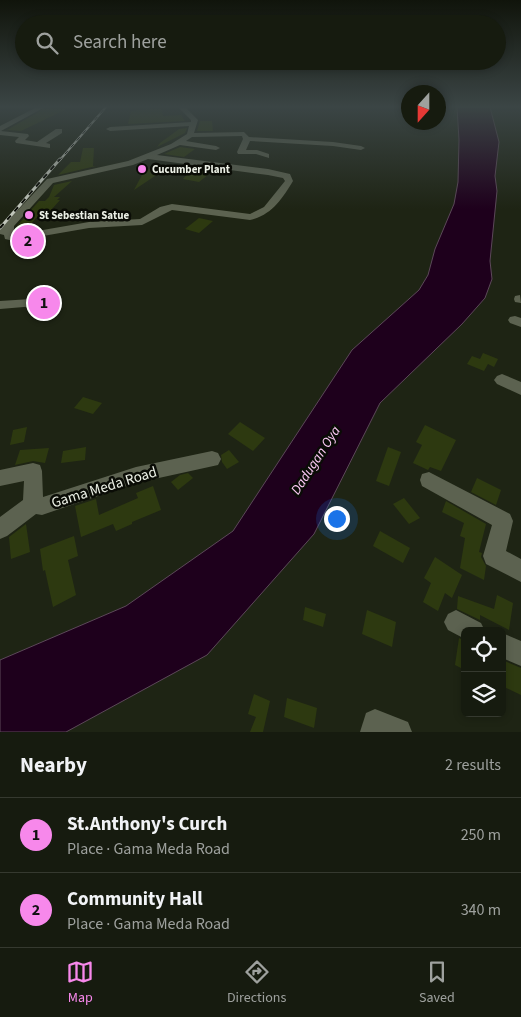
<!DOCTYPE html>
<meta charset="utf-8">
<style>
body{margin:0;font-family:"Source Sans 3",sans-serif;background:#23281d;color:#f1f3f6}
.controls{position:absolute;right:15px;bottom:15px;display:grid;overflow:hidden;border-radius:8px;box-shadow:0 2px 8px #0003}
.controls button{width:45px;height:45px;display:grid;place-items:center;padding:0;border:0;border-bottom:1px solid #35392f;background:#161b0f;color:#f1f3f6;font:25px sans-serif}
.compass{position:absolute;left:401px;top:85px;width:45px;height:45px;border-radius:50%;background:#161b0f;box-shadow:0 2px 8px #0003;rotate:201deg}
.you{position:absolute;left:336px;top:518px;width:18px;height:18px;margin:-12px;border:4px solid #fff;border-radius:50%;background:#1a73e8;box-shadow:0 0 0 8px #1a73e833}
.badge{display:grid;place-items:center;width:32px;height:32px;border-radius:50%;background:#f788eb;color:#111;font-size:16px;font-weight:700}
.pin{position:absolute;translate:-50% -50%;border:2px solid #fff;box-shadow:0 1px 5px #0006}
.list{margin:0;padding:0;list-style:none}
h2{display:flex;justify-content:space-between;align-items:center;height:65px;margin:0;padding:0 20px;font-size:21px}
h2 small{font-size:16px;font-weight:400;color:#9ea19e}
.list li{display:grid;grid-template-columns:32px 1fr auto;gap:15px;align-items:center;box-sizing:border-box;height:75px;padding:0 20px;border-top:1px solid #35392f}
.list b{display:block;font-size:19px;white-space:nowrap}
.list p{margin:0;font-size:16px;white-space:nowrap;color:#9ea19e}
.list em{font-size:16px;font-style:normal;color:#9ea19e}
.icon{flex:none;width:28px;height:28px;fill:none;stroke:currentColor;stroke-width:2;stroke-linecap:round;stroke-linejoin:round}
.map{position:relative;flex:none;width:521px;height:732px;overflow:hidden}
.search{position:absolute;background:#161b0f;box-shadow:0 2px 8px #0003;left:15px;right:15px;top:15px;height:55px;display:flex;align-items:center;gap:12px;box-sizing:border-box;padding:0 18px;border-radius:28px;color:#9ea19e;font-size:19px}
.sheet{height:215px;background:#161b0f}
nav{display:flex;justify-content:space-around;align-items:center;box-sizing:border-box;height:70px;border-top:1px solid #35392f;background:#161b0f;font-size:14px;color:#9ea19e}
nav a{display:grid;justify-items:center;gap:2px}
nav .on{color:#f788eb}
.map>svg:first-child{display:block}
.water{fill:#1e001c;stroke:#5c4859}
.building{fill:#2d3910}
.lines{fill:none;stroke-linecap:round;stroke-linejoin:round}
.minor{fill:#5c6250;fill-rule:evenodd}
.rail-far1-casing{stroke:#c1c6bb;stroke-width:2}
.rail-casing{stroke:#c1c6bb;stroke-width:3}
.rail-far1{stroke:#0a0c06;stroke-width:1;stroke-dasharray:4.5;stroke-linecap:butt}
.rail{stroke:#0a0c06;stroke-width:2;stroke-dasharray:5.5;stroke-linecap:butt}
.poi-dot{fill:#f788eb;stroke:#0a0c06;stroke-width:2}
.labels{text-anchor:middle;stroke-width:5;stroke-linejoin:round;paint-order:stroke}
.far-poi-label{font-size:11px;font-weight:bold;fill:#ecf0e6;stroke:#0a0c06;text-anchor:start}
.water-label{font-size:14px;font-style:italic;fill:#fecbf7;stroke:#0a0c06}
.near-street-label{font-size:15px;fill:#ecf0e6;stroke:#0a0c06}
</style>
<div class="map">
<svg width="521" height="732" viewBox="0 0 521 732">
<rect width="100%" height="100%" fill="#1e2414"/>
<polygon class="water" points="457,107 490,107 499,142 495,176 497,191 490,261 492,279 485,298 462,324 380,403 314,534 207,655 66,732 0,732 0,660 126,606 233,531 352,350 419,290 428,275 435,249 454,204 458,182 459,140"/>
<g class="building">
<polygon points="47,107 71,107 21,131 7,130"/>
<polygon points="162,108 163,116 181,115 185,121 128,124 131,111"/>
<polygon points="200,121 212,121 213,131 197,131"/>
<polygon points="187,128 185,133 157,147 160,143 179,129"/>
<polygon points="180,147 195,149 184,157 164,154"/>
<polygon points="83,148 94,148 93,166 96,166 58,175 71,162 80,162"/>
<polygon points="193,167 203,169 214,170 199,182 183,179"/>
<polygon points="151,168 164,170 134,190 143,173"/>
<polygon points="72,181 54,197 60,197 57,200 60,200 44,218 36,218 25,231 16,233 16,227 39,201 45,201 49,197 54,185"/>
<polygon points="199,218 213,221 199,233 185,229"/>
<polygon points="483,353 498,359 494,367 488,364 484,371 467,364 472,356 480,359"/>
<polygon points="83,397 102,403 93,414 74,408"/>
<polygon points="240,422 265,438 253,451 228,434"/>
<polygon points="425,425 456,440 441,471 430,467 428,470 413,463 422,445 416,442"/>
<polygon points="27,427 24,442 10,445 13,430"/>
<polygon points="86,447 85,460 61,463 63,451"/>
<polygon points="388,447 401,452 389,486 376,481"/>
<polygon points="49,448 45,463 33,461 15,465 20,450"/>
<polygon points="229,450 239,462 227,469 222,462 221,455"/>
<polygon points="188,473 193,478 178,490 171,482 180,475"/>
<polygon points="477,478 501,490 496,505 471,492"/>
<polygon points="153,486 161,510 132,522 132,524 116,531 113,524 81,537 75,506 96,499 99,515 138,498 136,493"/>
<polygon points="404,498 420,518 409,524 393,504"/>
<polygon points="446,501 486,524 479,552 482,553 481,557 486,566 484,580 460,568 465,538 460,536 464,523 442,512"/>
<polygon points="26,524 30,552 11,559 9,537"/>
<polygon points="380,531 410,548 403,563 373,546"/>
<polygon points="74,536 78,556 68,560 76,595 53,607 45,570 43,571 40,549"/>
<polygon points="435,557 462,575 452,598 445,593 438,611 423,602 431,583 424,578"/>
<polygon points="497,595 513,603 509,630 480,615 480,620 457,609 458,596 494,609"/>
<polygon points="305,607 326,614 323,627 303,620"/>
<polygon points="367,610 396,622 392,647 362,634"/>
<polygon points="459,638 465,641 465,670 455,665"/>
<polygon points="502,660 521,668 521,695 502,686"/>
<polygon points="254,694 270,701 263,732 250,732 256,717 248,714"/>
<polygon points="287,698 317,708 314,728 284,717"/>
</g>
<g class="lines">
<g class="minor">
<polygon points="37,107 45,107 1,131 28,134 29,136 25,140 37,142 56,129 62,129 62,133 46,143 50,144 50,148 16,143 15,141 19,137 0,135 0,126"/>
<path d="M178,107H185L198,120L194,133L244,132L249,137L333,142L361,146L365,148L361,150L333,146L250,141L246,150H257L269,154V158L256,154H238L237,152L243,139L242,136L192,137L186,141L216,146L220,148L216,150L180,145L157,155L268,169L290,174L293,181C282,199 272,215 250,220L172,210L142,225L89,228L14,241L5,239L4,235L0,234V224L6,223L47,179L128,161L171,144L187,134L189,126L110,131L106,129L110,127L191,122V120ZM148,159L268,175L283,178L285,181L264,207L250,214L172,204L160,207L140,219L89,222L14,235V226L53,183L133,165Z"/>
<polygon points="520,295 521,303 515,302 514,299 515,296"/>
<polygon points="31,299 37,303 36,306 0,309 0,301"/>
<polygon points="515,316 521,318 521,327 510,323 508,320 510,317"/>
<polygon points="502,374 521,382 521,395 497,384 494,380 497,376"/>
<polygon points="212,451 218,453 221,459 218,465 136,483 42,515 36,514 7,536 0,539 0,517 23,500 24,481 0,486 0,470 33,463 40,465 42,471 43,497 136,467"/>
<polygon points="429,472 510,514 513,521 506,551 521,559 521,582 486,564 483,556 492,525 422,486 420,480 422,474"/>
<polygon points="456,610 481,623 485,631 465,631 465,639 448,630 444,622 448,614"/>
<polygon points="502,633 521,641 521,666 502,658"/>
<polygon points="375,709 408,722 412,732 360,732 366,713"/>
</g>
<defs>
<polyline id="rail-far1" points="59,161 106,107"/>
<polyline id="rail" points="0,228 60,159"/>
</defs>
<use href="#rail-far1" class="rail-far1-casing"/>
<use href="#rail" class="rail-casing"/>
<use href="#rail-far1" class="rail-far1"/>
<use href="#rail" class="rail"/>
</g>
<linearGradient id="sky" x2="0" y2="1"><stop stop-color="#10140b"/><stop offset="0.51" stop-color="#3b4545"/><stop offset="1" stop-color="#3b4545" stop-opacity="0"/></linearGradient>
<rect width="521" height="209" fill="url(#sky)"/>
<g class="poi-dot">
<circle cx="142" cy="169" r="5"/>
<circle cx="29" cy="215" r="5"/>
</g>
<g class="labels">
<g class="far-poi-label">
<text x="152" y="173">Cucumber Plant</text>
<text x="39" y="219">St Sebestian Satue</text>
</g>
<g class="water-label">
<text transform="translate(315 460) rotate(-57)" y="5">Dadugan Oya</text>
</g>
<g class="near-street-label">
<text transform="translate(104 487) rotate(-17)" y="5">Gama Meda Road</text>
</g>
</g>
</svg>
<div class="controls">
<button><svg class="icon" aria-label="locate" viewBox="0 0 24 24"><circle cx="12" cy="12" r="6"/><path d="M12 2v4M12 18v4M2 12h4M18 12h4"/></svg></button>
<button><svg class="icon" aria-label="layers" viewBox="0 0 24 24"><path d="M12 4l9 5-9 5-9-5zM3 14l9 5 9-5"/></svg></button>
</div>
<svg class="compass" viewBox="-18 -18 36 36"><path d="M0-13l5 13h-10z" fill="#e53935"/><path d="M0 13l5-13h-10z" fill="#9ea19e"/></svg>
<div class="you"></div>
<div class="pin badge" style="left:44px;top:303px">1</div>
<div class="pin badge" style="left:28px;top:241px">2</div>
<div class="search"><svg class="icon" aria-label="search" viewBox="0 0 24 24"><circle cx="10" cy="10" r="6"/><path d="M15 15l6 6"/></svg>Search here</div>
</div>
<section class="sheet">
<h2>Nearby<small>2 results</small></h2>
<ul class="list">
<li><span class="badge">1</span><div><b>St.Anthony's Curch</b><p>Place · Gama Meda Road</p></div><em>250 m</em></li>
<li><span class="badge">2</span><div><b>Community Hall</b><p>Place · Gama Meda Road</p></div><em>340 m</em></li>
</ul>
</section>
<nav>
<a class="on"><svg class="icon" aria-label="map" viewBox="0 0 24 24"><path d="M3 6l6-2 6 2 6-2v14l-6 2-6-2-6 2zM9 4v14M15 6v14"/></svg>Map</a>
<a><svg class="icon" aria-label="directions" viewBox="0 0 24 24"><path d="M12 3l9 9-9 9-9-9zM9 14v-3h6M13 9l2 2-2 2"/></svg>Directions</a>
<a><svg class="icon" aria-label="saved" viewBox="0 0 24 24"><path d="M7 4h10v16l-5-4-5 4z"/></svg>Saved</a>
</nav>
